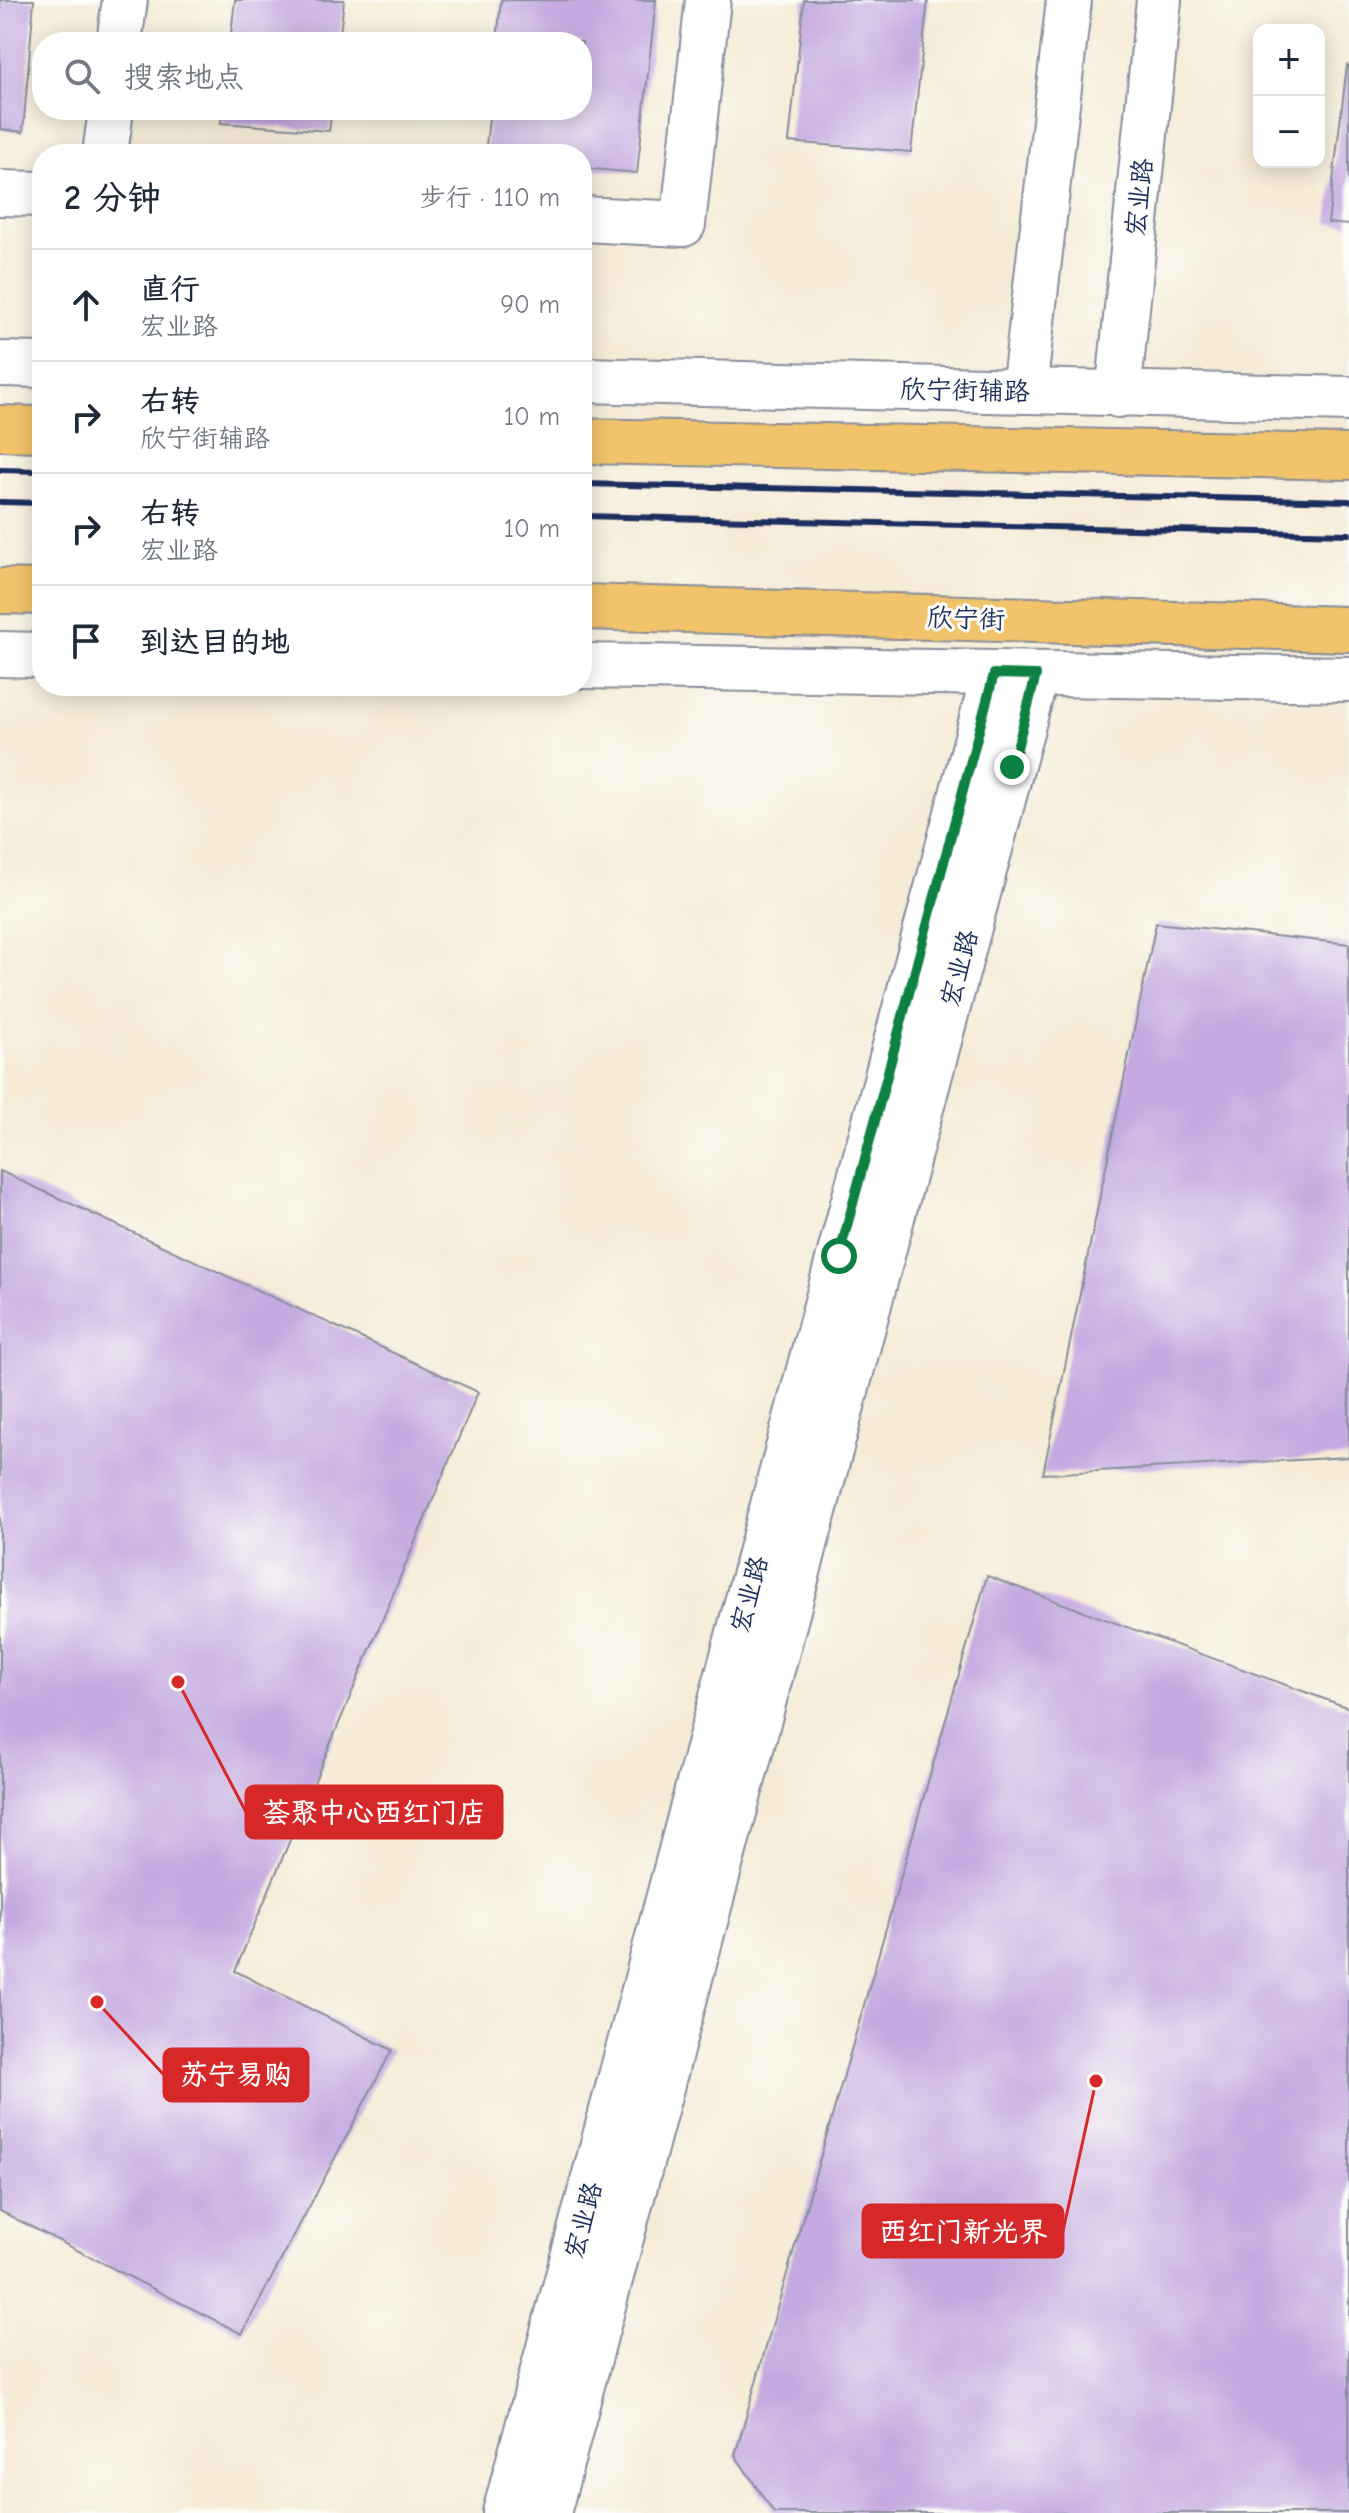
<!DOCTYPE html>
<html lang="zh">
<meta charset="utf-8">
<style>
body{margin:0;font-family:"Comic Neue","LXGW WenKai TC",sans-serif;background:#f6f6f7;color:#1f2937}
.controls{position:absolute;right:24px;top:24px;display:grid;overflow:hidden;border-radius:16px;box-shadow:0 4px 20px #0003}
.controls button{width:72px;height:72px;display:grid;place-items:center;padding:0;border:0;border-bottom:2px solid #e0e1e3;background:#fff;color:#1f2937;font:40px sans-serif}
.stop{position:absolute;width:24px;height:24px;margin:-18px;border:6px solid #0b8043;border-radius:50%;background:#fff}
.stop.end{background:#0b8043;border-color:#fff;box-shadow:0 2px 8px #0008}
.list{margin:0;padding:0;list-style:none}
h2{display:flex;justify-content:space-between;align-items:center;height:104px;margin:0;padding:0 32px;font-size:34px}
h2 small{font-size:26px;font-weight:400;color:#747a83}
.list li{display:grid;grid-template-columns:52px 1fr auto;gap:24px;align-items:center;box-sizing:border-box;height:112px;padding:0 32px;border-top:2px solid #e0e1e3}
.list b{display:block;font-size:30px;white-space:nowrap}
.list p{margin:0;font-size:26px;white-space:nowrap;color:#747a83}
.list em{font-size:26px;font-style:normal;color:#747a83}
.icon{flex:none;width:44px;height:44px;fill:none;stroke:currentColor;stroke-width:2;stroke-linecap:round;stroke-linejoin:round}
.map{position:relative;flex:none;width:1349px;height:2513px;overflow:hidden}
.search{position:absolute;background:#fff;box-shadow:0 4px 20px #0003;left:32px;top:32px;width:560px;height:88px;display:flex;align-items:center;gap:20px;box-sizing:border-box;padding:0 28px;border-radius:32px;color:#747a83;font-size:30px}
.panel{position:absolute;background:#fff;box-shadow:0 4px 20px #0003;left:32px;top:144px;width:560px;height:552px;border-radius:32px}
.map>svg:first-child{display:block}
.building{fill:#c4aae1}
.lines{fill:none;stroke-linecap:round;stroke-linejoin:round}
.minor-casing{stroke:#888d9a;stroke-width:48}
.major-casing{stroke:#888d9a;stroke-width:48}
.minor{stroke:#fff;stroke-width:44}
.major{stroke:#f1c36a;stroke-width:44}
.rail{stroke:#1b2f5e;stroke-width:6}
.route{stroke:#0b8043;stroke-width:10}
.labels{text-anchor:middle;stroke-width:6;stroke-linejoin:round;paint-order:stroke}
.street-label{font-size:26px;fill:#1b2f5e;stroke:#fdfcf7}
.leader{fill:none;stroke:#d62828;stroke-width:3}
.callout-dot{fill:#d62828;stroke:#fdfcf7;stroke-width:3}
.callout{fill:#d62828;stroke:#d62828;stroke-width:3}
.callout-label{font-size:28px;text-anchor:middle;font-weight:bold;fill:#fff}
</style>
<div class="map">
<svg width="1349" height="2513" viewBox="0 0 1349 2513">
<rect width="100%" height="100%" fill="#fdfcf7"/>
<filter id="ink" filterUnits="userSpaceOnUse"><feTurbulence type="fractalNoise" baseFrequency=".0125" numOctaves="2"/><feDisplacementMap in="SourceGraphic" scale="16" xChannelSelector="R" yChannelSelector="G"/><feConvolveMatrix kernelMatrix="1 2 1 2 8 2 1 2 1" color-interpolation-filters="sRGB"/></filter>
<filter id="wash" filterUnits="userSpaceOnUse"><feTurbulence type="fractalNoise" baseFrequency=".006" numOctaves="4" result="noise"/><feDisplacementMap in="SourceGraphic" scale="32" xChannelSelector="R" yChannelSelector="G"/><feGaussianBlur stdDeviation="1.8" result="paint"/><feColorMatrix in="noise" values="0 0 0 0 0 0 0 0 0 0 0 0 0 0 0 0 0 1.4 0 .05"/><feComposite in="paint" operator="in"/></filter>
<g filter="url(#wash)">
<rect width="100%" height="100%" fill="#f5ebd7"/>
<g id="blocks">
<g class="building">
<polygon points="0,0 34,0 23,132 0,129"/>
<polygon points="235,0 344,0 339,42 230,42"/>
<polygon points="501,0 656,0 637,173 582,168 582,154 485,154 490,110 582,110 582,42 497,42"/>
<polygon points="804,0 928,0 911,152 789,142"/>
<polygon points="1347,65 1349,66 1349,225 1328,223"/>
<polygon points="222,110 332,110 329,131 221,123"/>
<polygon points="1156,923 1349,944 1349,1457 1043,1474"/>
<polygon points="0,1171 478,1392 235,1971 392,2050 242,2334 0,2211"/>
<polygon points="987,1576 1349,1708 1349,2513 774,2513 735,2455"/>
</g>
</g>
</g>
<g filter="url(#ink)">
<use href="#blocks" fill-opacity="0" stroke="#888d9a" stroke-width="2"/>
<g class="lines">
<defs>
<g id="minor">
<polyline points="119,42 125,0"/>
<polyline points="105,154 111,110"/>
<polyline points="0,193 42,194"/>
<polyline points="582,219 683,224 708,0"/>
<polyline points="0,364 42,365"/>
<polyline points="582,380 1349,399"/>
<polyline points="1024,391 1069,0"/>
<polyline points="1118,395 1159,0"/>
<polyline points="0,654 42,655"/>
<polyline points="582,666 1349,679"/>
<polyline points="505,2513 994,674"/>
<polyline points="548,2513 1036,675"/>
</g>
<g id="major">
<polyline points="0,428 42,429"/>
<polyline points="582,441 1349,457"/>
<polyline points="0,591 42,592"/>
<polyline points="582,607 1349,629"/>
</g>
</defs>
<use href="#minor" class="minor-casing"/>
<use href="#major" class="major-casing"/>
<use href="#minor" class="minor"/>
<use href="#major" class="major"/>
<g class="rail">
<polyline points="0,470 42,471"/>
<polyline points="582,484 1349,501"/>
<polyline points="0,502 42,503"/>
<polyline points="582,516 1349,534"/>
</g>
</g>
</g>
<g class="lines" filter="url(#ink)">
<polyline class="route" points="839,1256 994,674 1036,675 1012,767"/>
</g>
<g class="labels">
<g class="street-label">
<text transform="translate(1139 197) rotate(-84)" y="9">宏业路</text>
<text transform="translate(965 390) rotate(1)" y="9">欣宁街辅路</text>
<text transform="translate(966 618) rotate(2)" y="9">欣宁街</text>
<text transform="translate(959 968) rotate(-75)" y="9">宏业路</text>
<text transform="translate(749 1594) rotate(-75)" y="9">宏业路</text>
<text transform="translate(583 2220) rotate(-75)" y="9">宏业路</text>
</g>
</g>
<path class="leader" d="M178 1682L246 1812M97 2002L164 2075M1096 2081L1063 2231"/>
<g class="callout-dot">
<circle cx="178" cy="1682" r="8"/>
<circle cx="97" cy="2002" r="8"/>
<circle cx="1096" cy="2081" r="8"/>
</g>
<g class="callout">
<rect x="246" y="1786" width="256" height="52" rx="8"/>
<rect x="164" y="2049" width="144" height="52" rx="8"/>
<rect x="863" y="2205" width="200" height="52" rx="8"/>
</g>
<g class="callout-label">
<text x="374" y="1822">荟聚中心西红门店</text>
<text x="236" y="2084">苏宁易购</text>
<text x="963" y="2241">西红门新光界</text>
</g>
</svg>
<div class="controls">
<button>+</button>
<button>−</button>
</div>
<div class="stop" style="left:839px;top:1256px"></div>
<div class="stop end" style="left:1012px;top:767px"></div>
<div class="search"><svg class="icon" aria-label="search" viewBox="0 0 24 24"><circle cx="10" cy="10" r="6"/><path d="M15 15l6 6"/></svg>搜索地点</div>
<section class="panel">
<h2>2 分钟<small>步行 · 110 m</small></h2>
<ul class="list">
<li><svg class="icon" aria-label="ahead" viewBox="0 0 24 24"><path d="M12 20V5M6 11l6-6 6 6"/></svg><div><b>直行</b><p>宏业路</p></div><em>90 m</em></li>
<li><svg class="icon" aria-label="right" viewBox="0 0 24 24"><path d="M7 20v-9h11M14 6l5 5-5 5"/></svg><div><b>右转</b><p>欣宁街辅路</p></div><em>10 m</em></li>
<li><svg class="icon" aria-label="right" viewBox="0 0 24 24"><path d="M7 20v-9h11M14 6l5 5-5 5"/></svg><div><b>右转</b><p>宏业路</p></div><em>10 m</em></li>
<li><svg class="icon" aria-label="arrive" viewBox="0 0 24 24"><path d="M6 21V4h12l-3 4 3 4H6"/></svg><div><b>到达目的地</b></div></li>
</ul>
</section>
</div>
